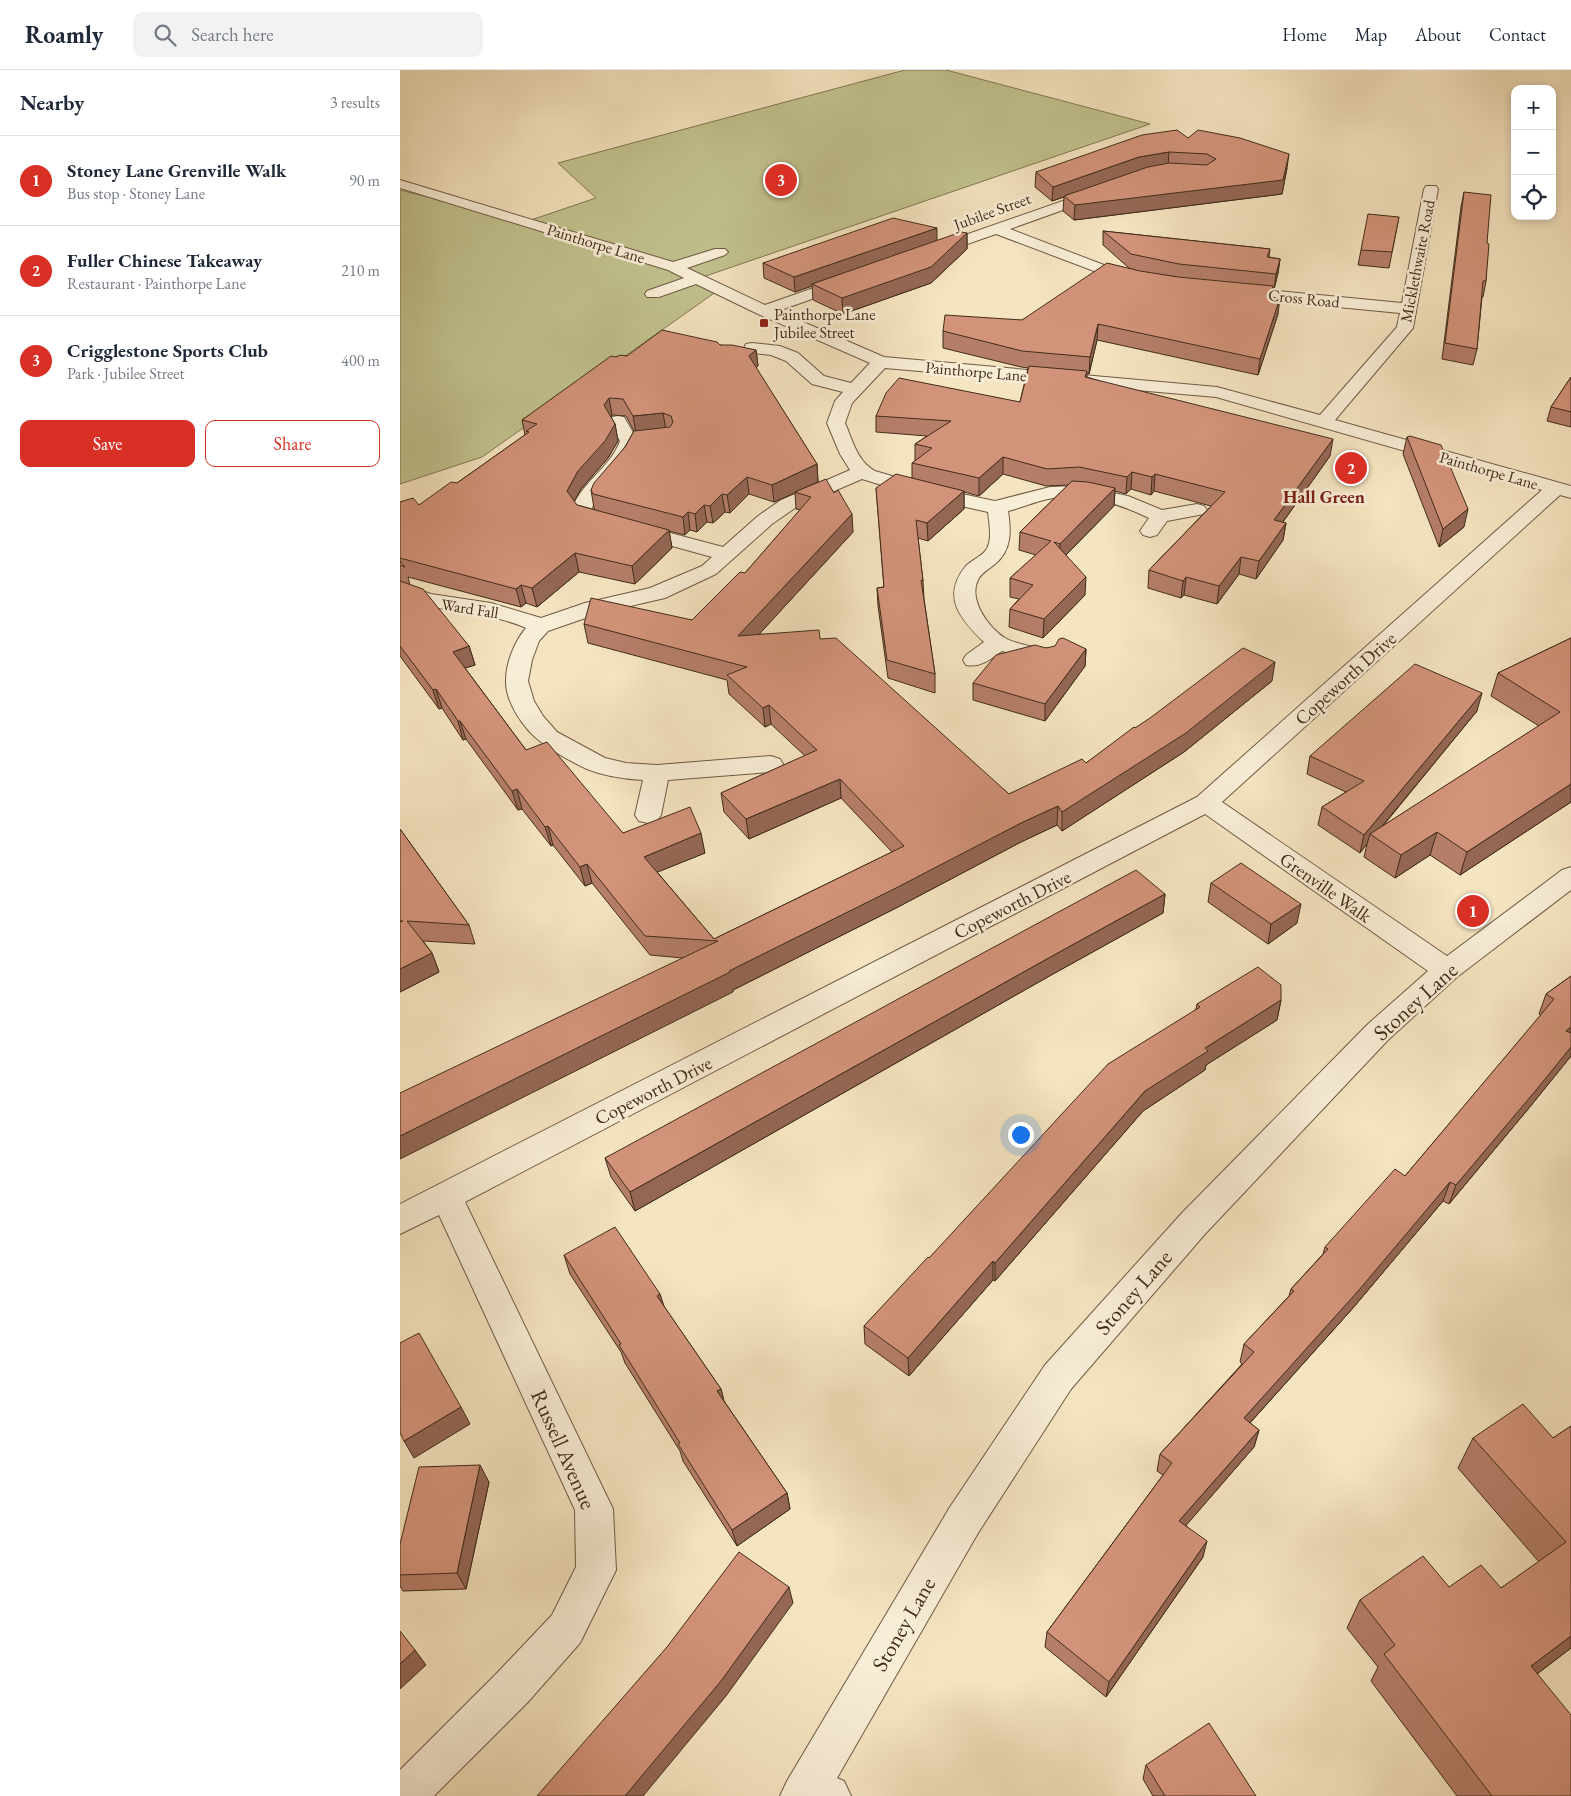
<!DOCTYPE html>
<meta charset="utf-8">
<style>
body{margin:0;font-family:"EB Garamond",serif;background:#f2f2f3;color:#1f2937}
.controls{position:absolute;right:15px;top:15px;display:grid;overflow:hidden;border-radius:10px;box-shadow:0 2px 8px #0003}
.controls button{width:45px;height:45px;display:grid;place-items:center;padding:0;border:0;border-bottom:1px solid #e0e1e3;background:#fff;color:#1f2937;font:25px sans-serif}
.you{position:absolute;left:620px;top:1064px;width:18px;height:18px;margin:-12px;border:4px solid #fff;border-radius:50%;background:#1a73e8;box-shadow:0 0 0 8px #1a73e833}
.badge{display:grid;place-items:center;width:32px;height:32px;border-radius:50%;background:#d93025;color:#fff;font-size:16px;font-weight:700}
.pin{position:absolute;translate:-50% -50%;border:2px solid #fff;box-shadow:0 1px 5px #0006}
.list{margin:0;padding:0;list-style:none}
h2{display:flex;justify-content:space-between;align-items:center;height:65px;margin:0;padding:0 20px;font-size:21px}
h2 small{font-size:16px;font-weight:400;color:#747a83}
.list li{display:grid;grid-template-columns:32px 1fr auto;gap:15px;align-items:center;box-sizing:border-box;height:90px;padding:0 20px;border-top:1px solid #e0e1e3}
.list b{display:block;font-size:19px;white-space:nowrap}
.list p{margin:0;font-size:16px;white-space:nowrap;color:#747a83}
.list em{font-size:16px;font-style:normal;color:#747a83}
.actions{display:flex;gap:10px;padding:15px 20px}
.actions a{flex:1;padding:11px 0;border:1px solid #d93025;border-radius:10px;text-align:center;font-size:18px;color:#d93025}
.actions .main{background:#d93025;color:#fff}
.icon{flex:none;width:28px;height:28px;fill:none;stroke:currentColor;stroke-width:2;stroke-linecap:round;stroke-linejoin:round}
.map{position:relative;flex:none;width:1171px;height:1726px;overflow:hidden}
header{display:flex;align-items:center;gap:30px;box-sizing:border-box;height:70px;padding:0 25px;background:#fff;border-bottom:1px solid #e0e1e3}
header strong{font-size:24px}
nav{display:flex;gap:28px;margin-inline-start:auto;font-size:18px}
.search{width:350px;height:45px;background:#f2f2f3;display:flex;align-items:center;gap:12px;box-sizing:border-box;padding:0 18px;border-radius:10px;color:#747a83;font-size:19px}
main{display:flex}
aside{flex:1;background:#fff}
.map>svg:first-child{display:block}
.green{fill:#c1c28e;stroke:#817754}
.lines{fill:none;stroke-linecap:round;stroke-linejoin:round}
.minor-casing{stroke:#6e5a43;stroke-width:2}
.minor{fill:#f8edd6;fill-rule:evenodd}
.wall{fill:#b57e69;stroke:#412c19;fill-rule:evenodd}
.shaded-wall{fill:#946755;stroke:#412c19}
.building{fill:#d3937a;stroke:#412c19}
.poi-dot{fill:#8f2418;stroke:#f8edd6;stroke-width:2}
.labels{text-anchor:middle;stroke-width:5;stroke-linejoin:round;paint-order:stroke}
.far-street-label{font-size:16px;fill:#412c19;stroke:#f8edd6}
.far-poi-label{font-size:16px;fill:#412c19;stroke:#f8edd6;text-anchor:start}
.far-quarter-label{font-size:18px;font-weight:bold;fill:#7a1f14;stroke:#f8edd6}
.street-label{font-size:19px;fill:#412c19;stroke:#f8edd6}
.near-street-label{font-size:22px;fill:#412c19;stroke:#f8edd6}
</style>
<header>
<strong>Roamly</strong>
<div class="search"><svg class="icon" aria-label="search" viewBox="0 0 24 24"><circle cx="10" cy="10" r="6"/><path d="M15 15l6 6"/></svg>Search here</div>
<nav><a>Home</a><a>Map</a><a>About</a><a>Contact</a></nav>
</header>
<main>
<aside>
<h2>Nearby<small>3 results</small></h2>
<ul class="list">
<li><span class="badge">1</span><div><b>Stoney Lane Grenville Walk</b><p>Bus stop · Stoney Lane</p></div><em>90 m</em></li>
<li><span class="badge">2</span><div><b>Fuller Chinese Takeaway</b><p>Restaurant · Painthorpe Lane</p></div><em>210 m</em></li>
<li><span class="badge">3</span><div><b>Crigglestone Sports Club</b><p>Park · Jubilee Street</p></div><em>400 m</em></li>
</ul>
<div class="actions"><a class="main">Save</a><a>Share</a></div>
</aside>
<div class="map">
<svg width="1171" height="1726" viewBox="0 0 1171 1726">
<rect width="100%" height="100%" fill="#f5e4c0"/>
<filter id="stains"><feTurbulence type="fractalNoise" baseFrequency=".004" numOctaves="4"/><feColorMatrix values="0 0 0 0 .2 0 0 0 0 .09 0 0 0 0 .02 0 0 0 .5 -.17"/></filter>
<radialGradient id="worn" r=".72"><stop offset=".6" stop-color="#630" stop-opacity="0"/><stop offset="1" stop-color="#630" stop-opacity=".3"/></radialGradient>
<polygon class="green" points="505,0 546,0 750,54 297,209 320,219 82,387 0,414 0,120 125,152 196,128 158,93"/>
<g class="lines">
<defs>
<g id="minor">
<path d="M0,110L273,192L315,179H325L328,182L325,185L287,198L365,235L442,208H454L456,211L454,214L378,241L484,287L817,317L920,345L997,257L1000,243L835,227L829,225L827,222L829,219L835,217L1002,233L1024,119L1026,116H1036L1038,119L1013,258L935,350L1171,416V428L1160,425L822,732L1047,886L1162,800L1171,797V820L1057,907L988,970L805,1164L671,1319L578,1463L437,1708L444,1711L451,1726H380L387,1711L550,1437L645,1295L781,1144L968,954L1028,901L805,744L65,1132L213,1439L216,1500L180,1573L127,1633L34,1726H0V1700L97,1603L152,1545L176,1497L175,1440L39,1145L0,1164V1134L797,727L1142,420L816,327L485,298L452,333L445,353C453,371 457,391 475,401L529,417L595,431L650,417L678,416L728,426L762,440L797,434L804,436L807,440L804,444L767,451L757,465L750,467L743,465L740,461L749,448C718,433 683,422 648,429C634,432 621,438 608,441C611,461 612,480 595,494C589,499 581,503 578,510C568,530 589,558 605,568C617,575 641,578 654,581L657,586L654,591L646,593L602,581C590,589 581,598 566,595L563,590L566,585L584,572C561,550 541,527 565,497C571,490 581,487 586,480C593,470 589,453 588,442L517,426L462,409L395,438L372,454L316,504L265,528L200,543L148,561L139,571L132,590L128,611L134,631L143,646L157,662L205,688L226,693L257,695L371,686L380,689L383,694L380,699L371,702L268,710L261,745L257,751L248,753L239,751L235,745L243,710C225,709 204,706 187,699C172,692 154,682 141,672C124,659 105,632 106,610C106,592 115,571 126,558C86,540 41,544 0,527V513L31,524L91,533L141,548L185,533L250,518L302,496L312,487L181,451L172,438C183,411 210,398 220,371L209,351L212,347L218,346L224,347L238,371C228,398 202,412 192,438L195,443L323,477L358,446L381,430L450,400L440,384L427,353L435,331L443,322L412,314L386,291L371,285L346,282L344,278L346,274L352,273L380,276L398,283L424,306L451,313L470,293L358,244L296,214L259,227H247L245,224L247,221L284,208L268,200L0,118Z"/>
<polygon points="700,118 707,122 705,125 610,159 704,195 741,206 743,209 741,212 735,214 694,201 596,164 533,186 528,184 525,181 528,178"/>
</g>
</defs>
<use href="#minor" class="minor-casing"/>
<use href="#minor" class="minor"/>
</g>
<g class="wall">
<polygon points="788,68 887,98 882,124 674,150 663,141 664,127 652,131 635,117 636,102"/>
<polygon points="1064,122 1087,173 1086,211 1083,227 1082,227 1077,279 1073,295 1042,289 1061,137"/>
<polygon points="999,147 989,198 958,195 961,180"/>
<polygon points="703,161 870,179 869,187 880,189 878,203 874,219 872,218 871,227 878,244 858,305 697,270 689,304 687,303 687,307 930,386 883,452 886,453 883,470 856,509 839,504 817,534 784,525 781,528 748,518 749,500 811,436 754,421 751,425 731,419 726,424 715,421 714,436 666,485 685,525 643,568 609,557 610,539 619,529 610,527 610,508 636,485 619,480 620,462 668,415 646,416 603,404 579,426 564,422 564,439 528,471 518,468 523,511 524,529 535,604 535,623 488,608 478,536 477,518 484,517 476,418 512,408 512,393 515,391 515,374 527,366 476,362 476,346 620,332 628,298 621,297 543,278 543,261 622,250 729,198 703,175"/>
<polygon points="567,163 567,179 531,213 443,244 413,230 412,216 395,222 364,208 363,193 537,171"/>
<path d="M320,275L356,280L358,296L356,298L417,394L418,412L453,462L359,564L420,569L609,724L686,693L735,658L872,611L784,682L662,761L657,755L621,772L498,837L333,920V922L283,888L250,885L192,813L185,816L153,775L151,776L122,739L118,740L66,669L63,670L42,638L39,639L0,586V432L19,435L57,413L125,365L122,350L216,287ZM212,345L226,346L234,361L225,377L191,420L194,438L195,440L177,435L174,432L181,419L208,388L218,371L215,354L211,347ZM395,423L396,439L400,440L345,503L292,550L184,554L188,573L327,610L329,624L365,657L371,654L405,686L321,723L324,742L349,769L441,728L492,782L314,869L257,802L305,783L223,763L126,680L65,598L75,595L69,576L10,515L8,507L121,537L126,533L137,537L179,502L235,514L272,478L269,461L285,465L290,460L297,462L307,452L313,453L325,442L330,443L349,424L374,432Z"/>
<polygon points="1171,307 1171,357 1147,351 1151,337"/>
<polygon points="1007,367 1064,457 1039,477 1003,384"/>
<polygon points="1171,568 1171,732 1060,805 1030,785 995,808 964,787 967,774 960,783 918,755 922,737 946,722 907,704 910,686 1077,641 983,756 1139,656 1091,626 1098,603"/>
<polygon points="646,578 686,579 685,596 645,651 573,630 573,613"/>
<polygon points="0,759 69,855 75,874 23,871 32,883 39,902 0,922"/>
<polygon points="811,813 897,853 868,874 808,832"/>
<polygon points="765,824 763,843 653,904 235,1141 211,1107 205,1088"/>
<polygon points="1171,906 1171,986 1129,1038 1049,1134 1043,1131 953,1238 850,1353 859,1360 854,1377 786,1455 803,1487 706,1627 645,1577 647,1562 763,1405 757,1401 760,1384 842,1294 840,1292 844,1274 889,1226 891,1219 923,1184 925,1177 1005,1106 1141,945 1139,944 1146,924"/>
<polygon points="881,930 877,950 806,995 805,1000 743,1041 595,1211 593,1210 509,1306 465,1274 464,1256 529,1188 796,939 797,934"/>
<polygon points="164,1185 260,1224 263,1235 321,1319 324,1331 387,1423 390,1439 337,1476 283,1391 280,1381 225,1293 221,1282 170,1204"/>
<polygon points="1171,1356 1171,1578 1137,1604 1171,1726 1057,1726 971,1611 978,1597 947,1558 960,1530 1049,1517 1101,1518 1139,1492 1058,1398 1073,1368 1153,1368"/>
<polygon points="89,1412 66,1519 3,1521 0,1516 0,1474"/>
<polygon points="746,1695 856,1726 753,1726 743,1709"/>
</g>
<g class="shaded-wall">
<polygon points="769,82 768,96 738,101 652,131 653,117 739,87"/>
<polygon points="889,84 887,98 882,124 674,150 675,135"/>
<polygon points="537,158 537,172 412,214 412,216 395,222 394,207"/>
<polygon points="567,163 567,179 531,213 443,244 442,228"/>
<polygon points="880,189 878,203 874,219 876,204"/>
<polygon points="880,228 878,244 858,305 860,289"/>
<polygon points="698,254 697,270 689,304 690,287"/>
<polygon points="356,280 358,296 351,302 349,286"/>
<polygon points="209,328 212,345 207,352 204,335"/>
<polygon points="263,343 266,360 236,363 233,346"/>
<polygon points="215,354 218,371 208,388 181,419 170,439 167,421 178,401"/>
<polygon points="933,369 930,386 872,467 874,450"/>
<polygon points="603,387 603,404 579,426 579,408"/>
<polygon points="417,394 418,412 395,422 395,423 374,432 372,415"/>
<polygon points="732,402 731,419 726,424 727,407"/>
<polygon points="755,404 754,421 751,425 752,407"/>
<polygon points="347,407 349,424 330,443 327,425"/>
<polygon points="715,418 714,436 659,492 660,474"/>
<polygon points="564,421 564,439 528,471 527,453"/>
<polygon points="322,424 325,442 313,453 310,436"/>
<polygon points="304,435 307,452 297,462 295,444"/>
<polygon points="1068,439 1064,457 1039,477 1043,459"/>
<polygon points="288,442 290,460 285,465 283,447"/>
<polygon points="452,444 453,462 341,584 338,566"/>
<polygon points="886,453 883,470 856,509 859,491"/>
<polygon points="269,460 272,478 235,514 232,496"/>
<polygon points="175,483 179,502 137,537 132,518"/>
<polygon points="841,487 839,504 817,534 819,516"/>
<polygon points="686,507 685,525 643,568 644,549"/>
<polygon points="786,507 784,525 781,528 783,511"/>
<polygon points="121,515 126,533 121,537 116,519"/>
<polygon points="69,576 75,595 59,600 53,582"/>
<polygon points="686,579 685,596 645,651 645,634"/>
<polygon points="875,592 872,611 784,682 662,761 662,742"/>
<polygon points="36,619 42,638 39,639 33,620"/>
<polygon points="1082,623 1077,641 974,766 970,764 967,774 960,783 964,765"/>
<polygon points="369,635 371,654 365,657 363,638"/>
<polygon points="58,651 60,651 66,669 63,670"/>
<polygon points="440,709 441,728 349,769 346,749"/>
<polygon points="1171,714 1171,732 1060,805 1067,782"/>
<polygon points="117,719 122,739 118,740 112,721"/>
<polygon points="658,736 657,755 621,772 498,837 333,920 333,922 0,1089 0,1066 329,901 621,753"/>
<polygon points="148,756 153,775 151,776 145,757"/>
<polygon points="1037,762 1030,785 995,808 1001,785"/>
<polygon points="301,763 305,783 248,806 244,787"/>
<polygon points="187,794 192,813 185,816 180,797"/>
<polygon points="765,824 763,843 653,904 235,1141 230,1122 654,885"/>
<polygon points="901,834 897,853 868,874 871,854"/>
<polygon points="32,883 39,902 0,922 0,899"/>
<polygon points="881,930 877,950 806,995 805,1000 743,1041 595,1211 595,1193 745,1021 805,978"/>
<polygon points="1171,957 1171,970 1166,961"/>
<polygon points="1171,977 1171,986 1129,1038 1049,1134 1056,1115"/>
<polygon points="1050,1112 1043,1131 953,1238 839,1365 844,1348"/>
<polygon points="593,1191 593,1210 509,1306 508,1288"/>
<polygon points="260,1224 266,1242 257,1226"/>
<polygon points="321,1319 325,1336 317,1321"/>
<polygon points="61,1337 70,1354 14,1388 4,1371"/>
<polygon points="859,1360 854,1377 776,1467 779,1451"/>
<polygon points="80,1395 89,1412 66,1519 57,1503"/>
<polygon points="387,1423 390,1439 337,1476 332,1460"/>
<polygon points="807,1471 803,1487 706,1627 709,1612"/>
<polygon points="389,1517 393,1533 326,1626 243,1726 225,1726"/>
<polygon points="1171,1566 1171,1578 1112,1623 1131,1596"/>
<polygon points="15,1580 26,1595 0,1619 0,1594"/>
</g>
<g class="building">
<polygon points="777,60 788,68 798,60 840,68 889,84 883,110 675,135 664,126 748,97 769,93 807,95 816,89 807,84 769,82 739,87 653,117 636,102 742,65"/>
<polygon points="1064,122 1091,125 1087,173 1089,174 1086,211 1083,211 1077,279 1045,273"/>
<polygon points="968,144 999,147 992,182 961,180"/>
<polygon points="493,148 537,158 394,207 363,193"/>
<polygon points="703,161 870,179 867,187 880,189 876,204 779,194 731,184"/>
<polygon points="561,162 567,163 531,197 442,228 412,214"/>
<polygon points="707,193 740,201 778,207 873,216 870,227 880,228 860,289 698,254 690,287 622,281 543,261 545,245 622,250"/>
<polygon points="262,260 303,269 317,272 320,275 332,275 356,280 349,286 417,394 372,415 347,407 327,425 322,424 310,436 304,435 295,444 288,442 283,447 193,424 191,420 194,413 225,377 234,361 270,357 273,352 271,346 263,343 233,346 223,329 209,328 204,335 215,354 205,371 178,401 167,421 177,435 269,460 232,496 175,483 132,518 121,515 116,519 0,488 0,432 13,428 19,435 51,412 57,413 129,362 126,361 137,354 122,350 211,286 216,287 220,285 227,286"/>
<polygon points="629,296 687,301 685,307 933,369 874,450 886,453 859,491 841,487 819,516 786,507 783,511 749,500 825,422 755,404 752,407 732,402 727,407 679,397 647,399 603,387 579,408 512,393 532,378 515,374 551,351 476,346 486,323 499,308 620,332"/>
<polygon points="1171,307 1171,342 1151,337"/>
<polygon points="1010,366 1041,375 1068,439 1043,459 1007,367"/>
<polygon points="496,404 564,421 527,453 516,450 523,511 521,510 535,604 487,590 477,518 484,517 476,418"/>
<polygon points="426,409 434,423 438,420 452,444 338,566 419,560 420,569 436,568 609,724 682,689 686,693 734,657 735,658 750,648 843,578 875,592 786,663 662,742 658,736 621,753 496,818 329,901 330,902 0,1066 0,1023 318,871 245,866 187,794 180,797 148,756 145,757 117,719 112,721 60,651 58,651 36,619 33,620 0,576 0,511 23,519 69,576 53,582 126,680 147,672 223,763 290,737 301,763 244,787 314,869 504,776 440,709 346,749 321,723 417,680 369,635 363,638 327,605 347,597 184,554 191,528 292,550 340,502 345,503 411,427 395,422"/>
<polygon points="672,411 688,412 715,418 660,474 654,472 686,507 644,549 610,539 633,515 610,508 651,471 620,462"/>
<polygon points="0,491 5,497 0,495"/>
<polygon points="663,568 686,579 645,634 573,613 596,585 635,575 646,578 655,576 659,569"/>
<polygon points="1171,568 1171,714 1067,782 1037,762 1001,785 970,764 1160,642 1098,603"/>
<polygon points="1015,594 1082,623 964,765 922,737 964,711 910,686"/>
<polygon points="0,759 69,855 7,851 32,883 0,899 0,852 3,851 0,851"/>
<polygon points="841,793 901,834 871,854 811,813"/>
<polygon points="736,800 765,824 654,885 230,1122 205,1088"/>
<polygon points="858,897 881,915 881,930 805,978 808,981 745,1021 595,1193 593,1191 508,1288 464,1256 528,1187 529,1188 708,994 800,937 797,934"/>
<polygon points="1171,906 1171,957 1166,961 1171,963 1171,977 1137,1019 1056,1115 1050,1112 959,1220 844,1348 859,1360 779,1451 807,1471 709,1612 647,1562 772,1393 760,1384 854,1282 844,1274 894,1221 891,1219 928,1179 925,1177 995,1099 1005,1106 1154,929 1146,924"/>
<polygon points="215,1157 260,1224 257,1226 321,1319 317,1321 387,1423 332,1460 278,1374 280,1373 219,1275 221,1274 164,1185"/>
<polygon points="19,1263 61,1337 4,1371 0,1363 0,1273"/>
<polygon points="1123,1334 1153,1368 1171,1356 1171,1566 1131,1596 1171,1645 1171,1726 1092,1726 984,1584 995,1575 960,1530 1023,1486 1049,1517 1081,1495 1101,1518 1166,1472 1073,1368"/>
<polygon points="80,1395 57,1503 0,1505 0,1474 19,1397"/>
<polygon points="339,1482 389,1517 321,1611 225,1726 137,1726 267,1577"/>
<polygon points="0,1561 15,1580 0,1594"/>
<polygon points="809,1653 856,1726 765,1726 746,1695"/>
</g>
<rect class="poi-dot" x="359" y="248" width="10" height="10" rx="2.5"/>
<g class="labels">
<g class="far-street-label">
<text transform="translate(592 141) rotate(-20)" y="6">Jubilee Street</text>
<text transform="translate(196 173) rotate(17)" y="6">Painthorpe Lane</text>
<text transform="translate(1017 191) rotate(-79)" y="6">Micklethwaite Road</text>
<text transform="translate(904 228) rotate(6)" y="6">Cross Road</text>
<text transform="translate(576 301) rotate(5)" y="6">Painthorpe Lane</text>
<text transform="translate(1089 400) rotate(16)" y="6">Painthorpe Lane</text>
<text transform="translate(70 538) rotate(9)" y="6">Ward Fall</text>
</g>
<g class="far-poi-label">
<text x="374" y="250">Painthorpe Lane<tspan x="374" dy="18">Jubilee Street</tspan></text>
</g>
<g class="far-quarter-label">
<text x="924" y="433">Hall Green</text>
</g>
<g class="street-label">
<text transform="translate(945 608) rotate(-42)" y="7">Copeworth Drive</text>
<text transform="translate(926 817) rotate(35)" y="7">Grenville Walk</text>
<text transform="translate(612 834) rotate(-27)" y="7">Copeworth Drive</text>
<text transform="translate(253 1020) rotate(-27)" y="7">Copeworth Drive</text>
</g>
<g class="near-street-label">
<text transform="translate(1015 931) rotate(-42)" y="8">Stoney Lane</text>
<text transform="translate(733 1222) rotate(-49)" y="8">Stoney Lane</text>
<text transform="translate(164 1379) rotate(66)" y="8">Russell Avenue</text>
<text transform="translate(503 1554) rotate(-60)" y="8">Stoney Lane</text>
</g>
</g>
<rect width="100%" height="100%" filter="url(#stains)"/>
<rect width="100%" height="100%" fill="url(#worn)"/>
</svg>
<div class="controls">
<button>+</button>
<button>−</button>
<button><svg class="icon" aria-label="locate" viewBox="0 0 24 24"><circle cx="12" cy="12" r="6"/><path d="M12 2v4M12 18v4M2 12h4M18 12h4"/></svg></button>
</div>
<div class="you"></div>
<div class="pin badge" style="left:1073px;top:841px">1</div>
<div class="pin badge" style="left:951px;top:398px">2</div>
<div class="pin badge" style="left:381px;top:110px">3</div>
</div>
</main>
